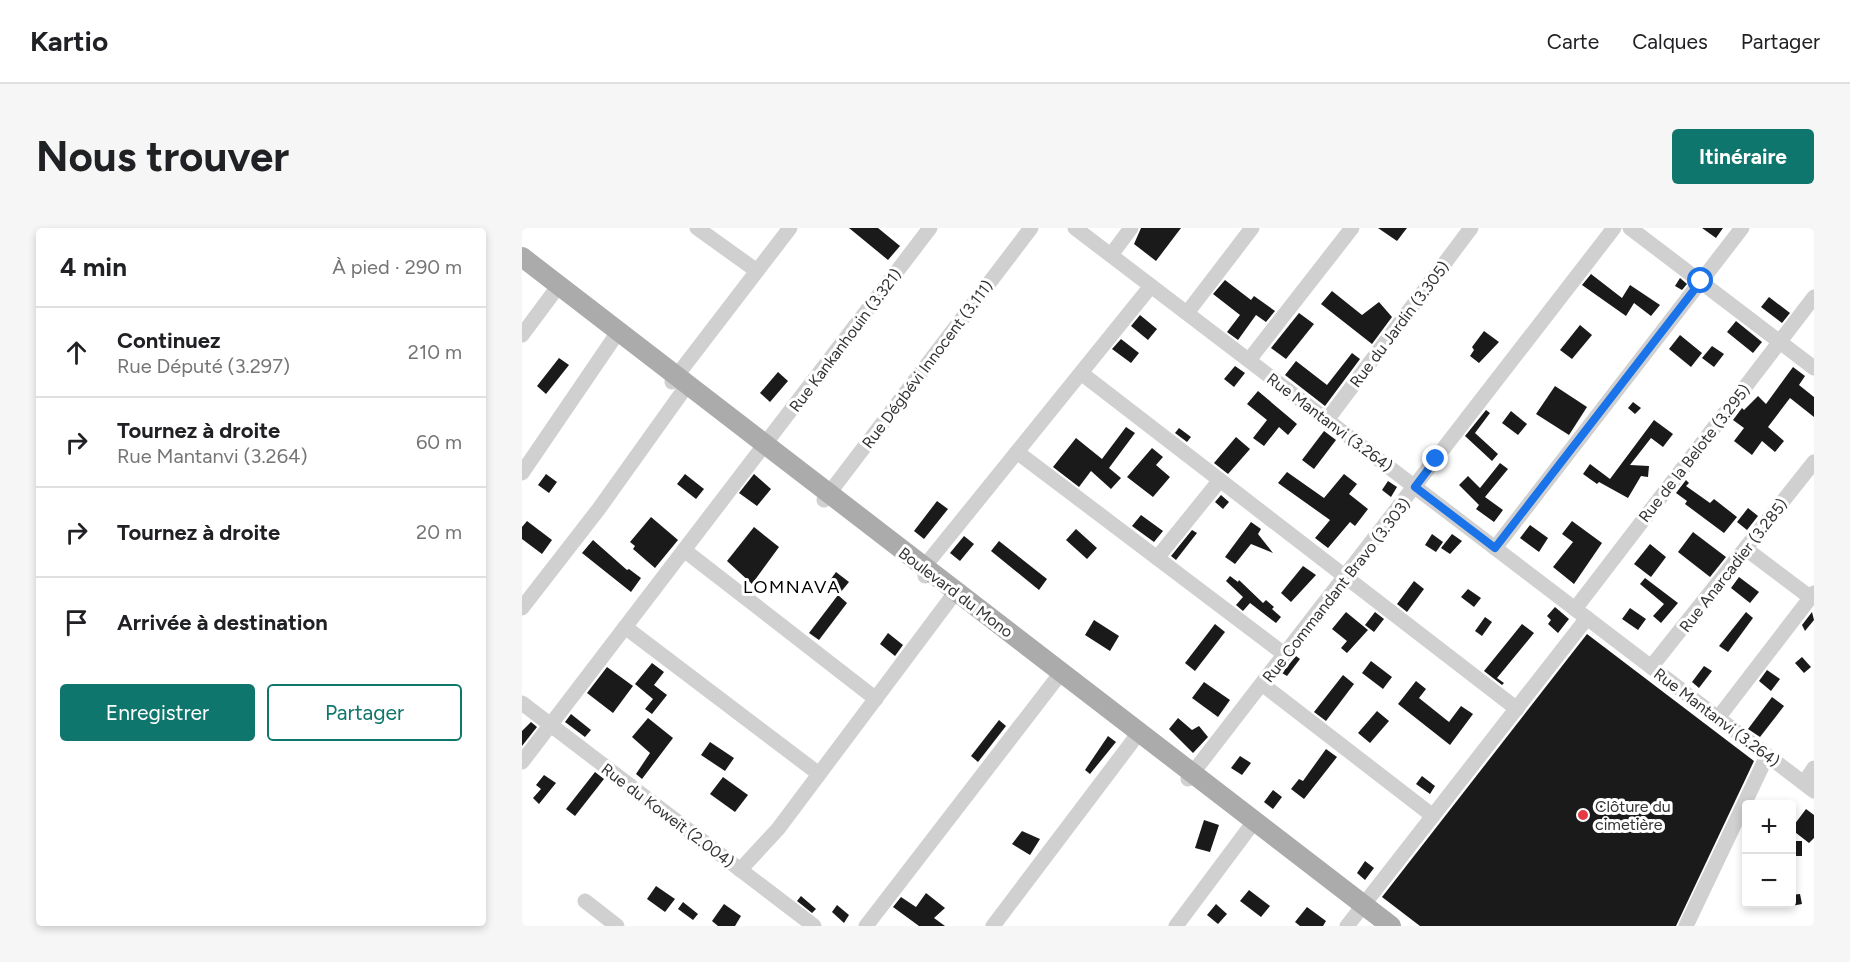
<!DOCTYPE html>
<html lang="fr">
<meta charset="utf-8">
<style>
body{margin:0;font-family:Figtree,sans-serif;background:#f6f6f6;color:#202124}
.controls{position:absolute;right:18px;bottom:18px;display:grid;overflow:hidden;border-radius:6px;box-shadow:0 3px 9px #0003}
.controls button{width:54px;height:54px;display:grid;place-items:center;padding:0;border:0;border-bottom:2px solid #e0e0e0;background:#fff;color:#202124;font:30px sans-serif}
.stop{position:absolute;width:18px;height:18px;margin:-14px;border:4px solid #1a73e8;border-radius:50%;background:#fff}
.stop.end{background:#1a73e8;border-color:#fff;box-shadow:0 2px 6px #0008}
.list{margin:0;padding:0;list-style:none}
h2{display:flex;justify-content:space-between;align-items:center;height:78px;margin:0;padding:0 24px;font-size:26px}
h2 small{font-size:20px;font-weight:400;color:#757577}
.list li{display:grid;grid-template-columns:39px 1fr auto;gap:18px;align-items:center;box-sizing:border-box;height:90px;padding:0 24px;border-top:2px solid #e0e0e0}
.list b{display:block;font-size:22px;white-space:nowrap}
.list p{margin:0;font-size:20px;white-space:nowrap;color:#757577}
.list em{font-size:20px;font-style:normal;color:#757577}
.actions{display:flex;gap:12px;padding:18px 24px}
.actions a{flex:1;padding:14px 0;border:2px solid #0f766e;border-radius:6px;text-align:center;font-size:21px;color:#0f766e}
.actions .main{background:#0f766e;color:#fff}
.icon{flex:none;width:33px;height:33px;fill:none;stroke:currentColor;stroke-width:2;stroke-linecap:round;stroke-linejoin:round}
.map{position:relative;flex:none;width:1292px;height:698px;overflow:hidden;border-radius:6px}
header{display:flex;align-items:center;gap:36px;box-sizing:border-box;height:84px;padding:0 30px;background:#fff;border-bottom:2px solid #e0e0e0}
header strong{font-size:28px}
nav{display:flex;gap:33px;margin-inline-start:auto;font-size:21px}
.intro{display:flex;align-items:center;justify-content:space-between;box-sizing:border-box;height:144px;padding:0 36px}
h1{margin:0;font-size:42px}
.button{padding:15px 27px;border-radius:6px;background:#0f766e;color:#fff;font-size:21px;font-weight:700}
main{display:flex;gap:36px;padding:0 36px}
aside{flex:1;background:#fff;border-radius:6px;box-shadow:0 3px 9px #0003}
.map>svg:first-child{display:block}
.building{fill:#1a1a1a}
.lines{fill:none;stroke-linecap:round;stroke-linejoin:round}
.minor{stroke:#d0d0d0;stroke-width:15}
.major{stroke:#ababab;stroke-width:20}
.route{stroke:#1a73e8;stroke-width:8}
.poi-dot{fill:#e63946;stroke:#fff;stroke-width:2}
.labels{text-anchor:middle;stroke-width:6;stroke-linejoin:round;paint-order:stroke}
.street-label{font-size:16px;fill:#333;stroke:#fff}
.poi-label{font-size:16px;fill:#333;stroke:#fff;text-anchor:start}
.neighbourhood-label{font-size:18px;letter-spacing:1.5px;fill:#000;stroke:#fff}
</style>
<header>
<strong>Kartio</strong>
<nav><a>Carte</a><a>Calques</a><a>Partager</a></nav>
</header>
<div class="intro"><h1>Nous trouver</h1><a class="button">Itinéraire</a></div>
<main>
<aside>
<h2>4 min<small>À pied · 290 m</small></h2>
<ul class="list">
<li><svg class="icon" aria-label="ahead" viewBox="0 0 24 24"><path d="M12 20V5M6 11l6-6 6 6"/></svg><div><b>Continuez</b><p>Rue Député (3.297)</p></div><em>210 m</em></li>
<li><svg class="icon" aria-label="right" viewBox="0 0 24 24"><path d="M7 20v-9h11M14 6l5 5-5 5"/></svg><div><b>Tournez à droite</b><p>Rue Mantanvi (3.264)</p></div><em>60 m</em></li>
<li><svg class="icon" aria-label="right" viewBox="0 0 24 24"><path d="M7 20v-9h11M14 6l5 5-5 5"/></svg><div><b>Tournez à droite</b></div><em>20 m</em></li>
<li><svg class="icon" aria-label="arrive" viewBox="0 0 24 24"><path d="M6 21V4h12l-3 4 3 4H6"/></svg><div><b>Arrivée à destination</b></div></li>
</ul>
<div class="actions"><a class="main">Enregistrer</a><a>Partager</a></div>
</aside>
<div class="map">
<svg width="1292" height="698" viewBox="0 0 1292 698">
<rect width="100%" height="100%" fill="#fff"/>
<g class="building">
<polygon points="327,0 356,0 378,18 366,32"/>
<polygon points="619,0 659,0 634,33 612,16"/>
<polygon points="856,0 885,0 875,13"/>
<polygon points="1180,0 1201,0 1194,10"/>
<polygon points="1069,46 1100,70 1108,57 1138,77 1129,88 1112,75 1104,88 1060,57"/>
<polygon points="1158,50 1165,56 1160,62 1153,58"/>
<polygon points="703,52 729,72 732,68 753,83 744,94 734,87 716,112 705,104 718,87 691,66"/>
<polygon points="810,63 840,87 857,74 870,89 850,116 799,76"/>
<polygon points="1247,69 1268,85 1260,95 1239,79"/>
<polygon points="777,85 792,96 764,131 749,120"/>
<polygon points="618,87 635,101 626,112 609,98"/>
<polygon points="1214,93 1240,114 1231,125 1205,104"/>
<polygon points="1058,97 1070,107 1050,131 1038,122"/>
<polygon points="962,103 977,114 957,135 948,128 952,122 950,119"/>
<polygon points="1158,107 1180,125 1169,139 1147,121"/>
<polygon points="599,111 617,125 609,135 590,121"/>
<polygon points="1190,118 1202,126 1192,139 1180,130"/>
<polygon points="830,125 838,131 803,178 763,147 774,133 805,157"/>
<polygon points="37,130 47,137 24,166 15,158"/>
<polygon points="713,138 723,145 712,159 702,151"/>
<polygon points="1271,139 1283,148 1277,157 1292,169 1292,189 1268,170 1246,199 1262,213 1253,224 1240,213 1230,227 1212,213 1222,200 1211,192 1220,180 1222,182 1236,168 1244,176"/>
<polygon points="256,144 266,153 248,174 238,165"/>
<polygon points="1033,158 1065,179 1047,207 1014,186"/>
<polygon points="736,163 775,196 766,207 757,199 742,218 731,210 745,192 725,176"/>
<polygon points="1111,174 1119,180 1113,186 1106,180"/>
<polygon points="964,182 968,185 953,205 976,226 970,233 943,208"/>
<polygon points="989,183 1005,196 996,207 980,195"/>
<polygon points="1132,192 1151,206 1141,219 1129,210 1108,237 1127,238 1126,249 1119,248 1106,270 1077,254 1075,256 1061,246 1068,236 1088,251"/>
<polygon points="604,199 613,205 587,240 599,250 589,261 569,243 557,259 531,239 554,210 580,231"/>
<polygon points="657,200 669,209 665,214 653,205"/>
<polygon points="802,203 814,212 792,241 780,232"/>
<polygon points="714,209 728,221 706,246 692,235"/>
<polygon points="630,220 641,229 634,237 648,249 631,269 605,249"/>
<polygon points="978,235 986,241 963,269 981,282 972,294 954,281 957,277 937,257 946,248 958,260"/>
<polygon points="765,244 802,270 822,246 835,256 827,266 846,281 833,298 828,294 806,320 793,310 808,292 756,255"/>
<polygon points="24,246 35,254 27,265 16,257"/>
<polygon points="163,246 182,261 174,271 155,256"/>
<polygon points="232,246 249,261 235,278 217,265"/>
<polygon points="1164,252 1167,255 1164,258 1188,275 1192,271 1215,289 1202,305 1163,276 1165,273 1154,265"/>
<polygon points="866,253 875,259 869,269 860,262"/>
<polygon points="699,267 707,274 701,281 693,274"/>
<polygon points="415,273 426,281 402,311 392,303"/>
<polygon points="1226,280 1236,288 1225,302 1215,294"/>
<polygon points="619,287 641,303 632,314 610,298"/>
<polygon points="129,289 156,312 133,340 111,321 113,318 108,314"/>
<polygon points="5,293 30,312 20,326 0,311 0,299"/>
<polygon points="1050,293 1080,315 1052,356 1031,339 1051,314 1040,306"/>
<polygon points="729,294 739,301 736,306 751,325 729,316 713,336 703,329"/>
<polygon points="1008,297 1026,310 1017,324 998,310"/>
<polygon points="232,299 257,319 230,356 205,333"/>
<polygon points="554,301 575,320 565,331 544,312"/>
<polygon points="670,302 675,305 654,332 649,328"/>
<polygon points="1171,304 1204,329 1188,349 1156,324"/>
<polygon points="910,306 921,314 914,324 903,317"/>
<polygon points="930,306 940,313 928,326 919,320"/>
<polygon points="442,308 452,316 438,333 428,325"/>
<polygon points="71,312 105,342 107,341 119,350 109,364 60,325"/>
<polygon points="477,313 525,351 517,362 469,323"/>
<polygon points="1128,316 1144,329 1129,349 1112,336"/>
<polygon points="781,338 794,347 769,374 759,365"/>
<polygon points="314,344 327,354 318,365 306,355"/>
<polygon points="708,348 716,354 717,352 741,375 744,372 752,379 750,381 759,389 754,395 728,375 721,383 714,377 721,369 704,353"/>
<polygon points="1217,349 1237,364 1228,375 1209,360"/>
<polygon points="1123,350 1156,375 1139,395 1131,388 1142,376 1118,356"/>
<polygon points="892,353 902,361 885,384 875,376"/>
<polygon points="946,361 959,370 952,379 939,369"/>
<polygon points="316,367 325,375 297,412 287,405"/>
<polygon points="1033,379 1047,391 1036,405 1026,396 1029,392 1025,388"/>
<polygon points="1108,380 1124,391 1116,402 1100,391"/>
<polygon points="824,384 846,402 825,425 819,420 825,413 810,401"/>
<polygon points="853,384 862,391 852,404 843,397"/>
<polygon points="1224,384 1231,390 1206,424 1197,418"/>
<polygon points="1290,384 1292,392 1283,403 1280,397"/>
<polygon points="963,389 970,394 960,408 953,403"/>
<polygon points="572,392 597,408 588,423 563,407"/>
<polygon points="693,396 703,404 673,443 663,435"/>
<polygon points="1000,396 1012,405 975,450 982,455 980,457 962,443"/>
<polygon points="366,405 381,417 373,428 358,416"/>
<polygon points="1065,406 1232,533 1154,698 898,698 860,669"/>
<polygon points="774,428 778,431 765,448 760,445"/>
<polygon points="1280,429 1289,439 1282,445 1273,435"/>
<polygon points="849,433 870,449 861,461 840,445"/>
<polygon points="130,435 142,444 132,457 145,467 130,486 123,481 131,471 113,456"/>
<polygon points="1182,438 1190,443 1177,460 1170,454"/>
<polygon points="85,439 111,458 91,485 65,465"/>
<polygon points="1245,442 1258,451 1249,463 1237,453"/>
<polygon points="821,447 832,456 804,493 792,484"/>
<polygon points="894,453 904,461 897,470 927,494 939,478 951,486 928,517 876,476"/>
<polygon points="682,454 708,472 696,489 670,470"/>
<polygon points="1250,469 1262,478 1238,509 1226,501"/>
<polygon points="855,483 867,493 848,515 836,505"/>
<polygon points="49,486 69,502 63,509 43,494"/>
<polygon points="126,490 151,510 120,551 114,546 128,525 110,509"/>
<polygon points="656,490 670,502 677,498 686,509 671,525 647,501"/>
<polygon points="477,492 484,498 456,534 449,528"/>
<polygon points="9,494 15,499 0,518 0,503"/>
<polygon points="586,508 594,514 568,546 563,542"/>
<polygon points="188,514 212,530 203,543 179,527"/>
<polygon points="804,521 815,529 782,571 769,561 777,551 781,553"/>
<polygon points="718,528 729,535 720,547 709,540"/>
<polygon points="73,544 82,551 53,588 44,581"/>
<polygon points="22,547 34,555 17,576 11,570 19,561 14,557"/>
<polygon points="900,548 913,558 908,566 894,556"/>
<polygon points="201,549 226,567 213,584 188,566"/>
<polygon points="751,562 760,569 751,581 742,574"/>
<polygon points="1284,581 1292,587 1292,610 1287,615 1269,601"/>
<polygon points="682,592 697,597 688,624 673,620"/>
<polygon points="500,603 518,611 508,627 490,616"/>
<rect x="1269" y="613" width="11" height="15"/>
<polygon points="843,633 852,640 843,652 835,645"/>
<polygon points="134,658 153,671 143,684 125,671"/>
<polygon points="727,662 748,678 739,689 718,673"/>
<polygon points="404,665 423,680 412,690 423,698 397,698 371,679 379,669 394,679"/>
<polygon points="1278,666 1280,676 1269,678 1269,667"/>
<polygon points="279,668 294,681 290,685 275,673"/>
<polygon points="161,674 176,686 171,692 156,681"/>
<polygon points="202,676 219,688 213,698 196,698 190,693"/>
<polygon points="694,676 705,686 696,696 685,687"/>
<polygon points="315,677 327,687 322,695 310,684"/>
<polygon points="785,679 804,693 801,698 778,698 773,694"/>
</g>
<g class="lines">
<g class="minor">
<polyline points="175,0 235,43"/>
<polyline points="553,0 1292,563"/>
<polyline points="1108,0 1292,140"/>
<polyline points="589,27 609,0"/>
<polyline points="665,85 730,0"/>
<polyline points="0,107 32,64"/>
<polyline points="727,132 830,0"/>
<polyline points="559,145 995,481"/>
<polyline points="150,154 268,0"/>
<polyline points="805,192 949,0"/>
<polyline points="495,224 762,426"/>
<polyline points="0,245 92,110"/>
<polyline points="302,272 509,0"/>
<polyline points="973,320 1220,0"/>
<polyline points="1224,321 1289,370"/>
<polyline points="162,322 354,471"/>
<polyline points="635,330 698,252"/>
<polyline points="403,348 402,339 629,58"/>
<polyline points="0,380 76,282 161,163"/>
<polyline points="1053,381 1292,69"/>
<polyline points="103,399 297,546"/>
<polyline points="1129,439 1292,234"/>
<polyline points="740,456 911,588"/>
<polyline points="0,475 292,698"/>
<polyline points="1196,490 1292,365"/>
<polyline points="0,534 408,0"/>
<polyline points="666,551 1092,0"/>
<polyline points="1282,555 1292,540"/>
<polyline points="218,642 256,601 429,370"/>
<polyline points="63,673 95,698"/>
<polyline points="344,698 535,450"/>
<polyline points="471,698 613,510"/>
<polyline points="654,698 728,599"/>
<polyline points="825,698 1065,390"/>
<polyline points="1164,698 1245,528"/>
</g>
<polyline class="major" points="0,29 869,698"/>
</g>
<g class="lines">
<polyline class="route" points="914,231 893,259 973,320 1179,53"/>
</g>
<circle class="poi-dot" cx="1061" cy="587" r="6"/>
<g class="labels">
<g class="street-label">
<text transform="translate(877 96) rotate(-53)" y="6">Rue du Jardin (3.305)</text>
<text transform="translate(323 112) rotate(-53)" y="6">Rue Kankanhouin (3.321)</text>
<text transform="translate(405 136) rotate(-53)" y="6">Rue Dégbévi Innocent (3.111)</text>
<text transform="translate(808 194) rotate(37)" y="6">Rue Mantanvi (3.264)</text>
<text transform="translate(1172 225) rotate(-52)" y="6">Rue de la Belote (3.295)</text>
<text transform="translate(1211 337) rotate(-52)" y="6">Rue Anarcadier (3.285)</text>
<text transform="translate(814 362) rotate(-52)" y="6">Rue Commandant Bravo (3.303)</text>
<text transform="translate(434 364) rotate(37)" y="6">Boulevard du Mono</text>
<text transform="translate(1195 489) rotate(37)" y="6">Rue Mantanvi (3.264)</text>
<text transform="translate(146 587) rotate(37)" y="6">Rue du Koweït (2.004)</text>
</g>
<g class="poi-label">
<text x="1073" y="584">Clôture du<tspan x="1073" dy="18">cimetière</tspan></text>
</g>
<g class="neighbourhood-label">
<text x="270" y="365">LOMNAVA</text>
</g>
</g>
</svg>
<div class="controls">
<button>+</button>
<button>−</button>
</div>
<div class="stop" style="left:1179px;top:53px"></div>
<div class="stop end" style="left:914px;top:231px"></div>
</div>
</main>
